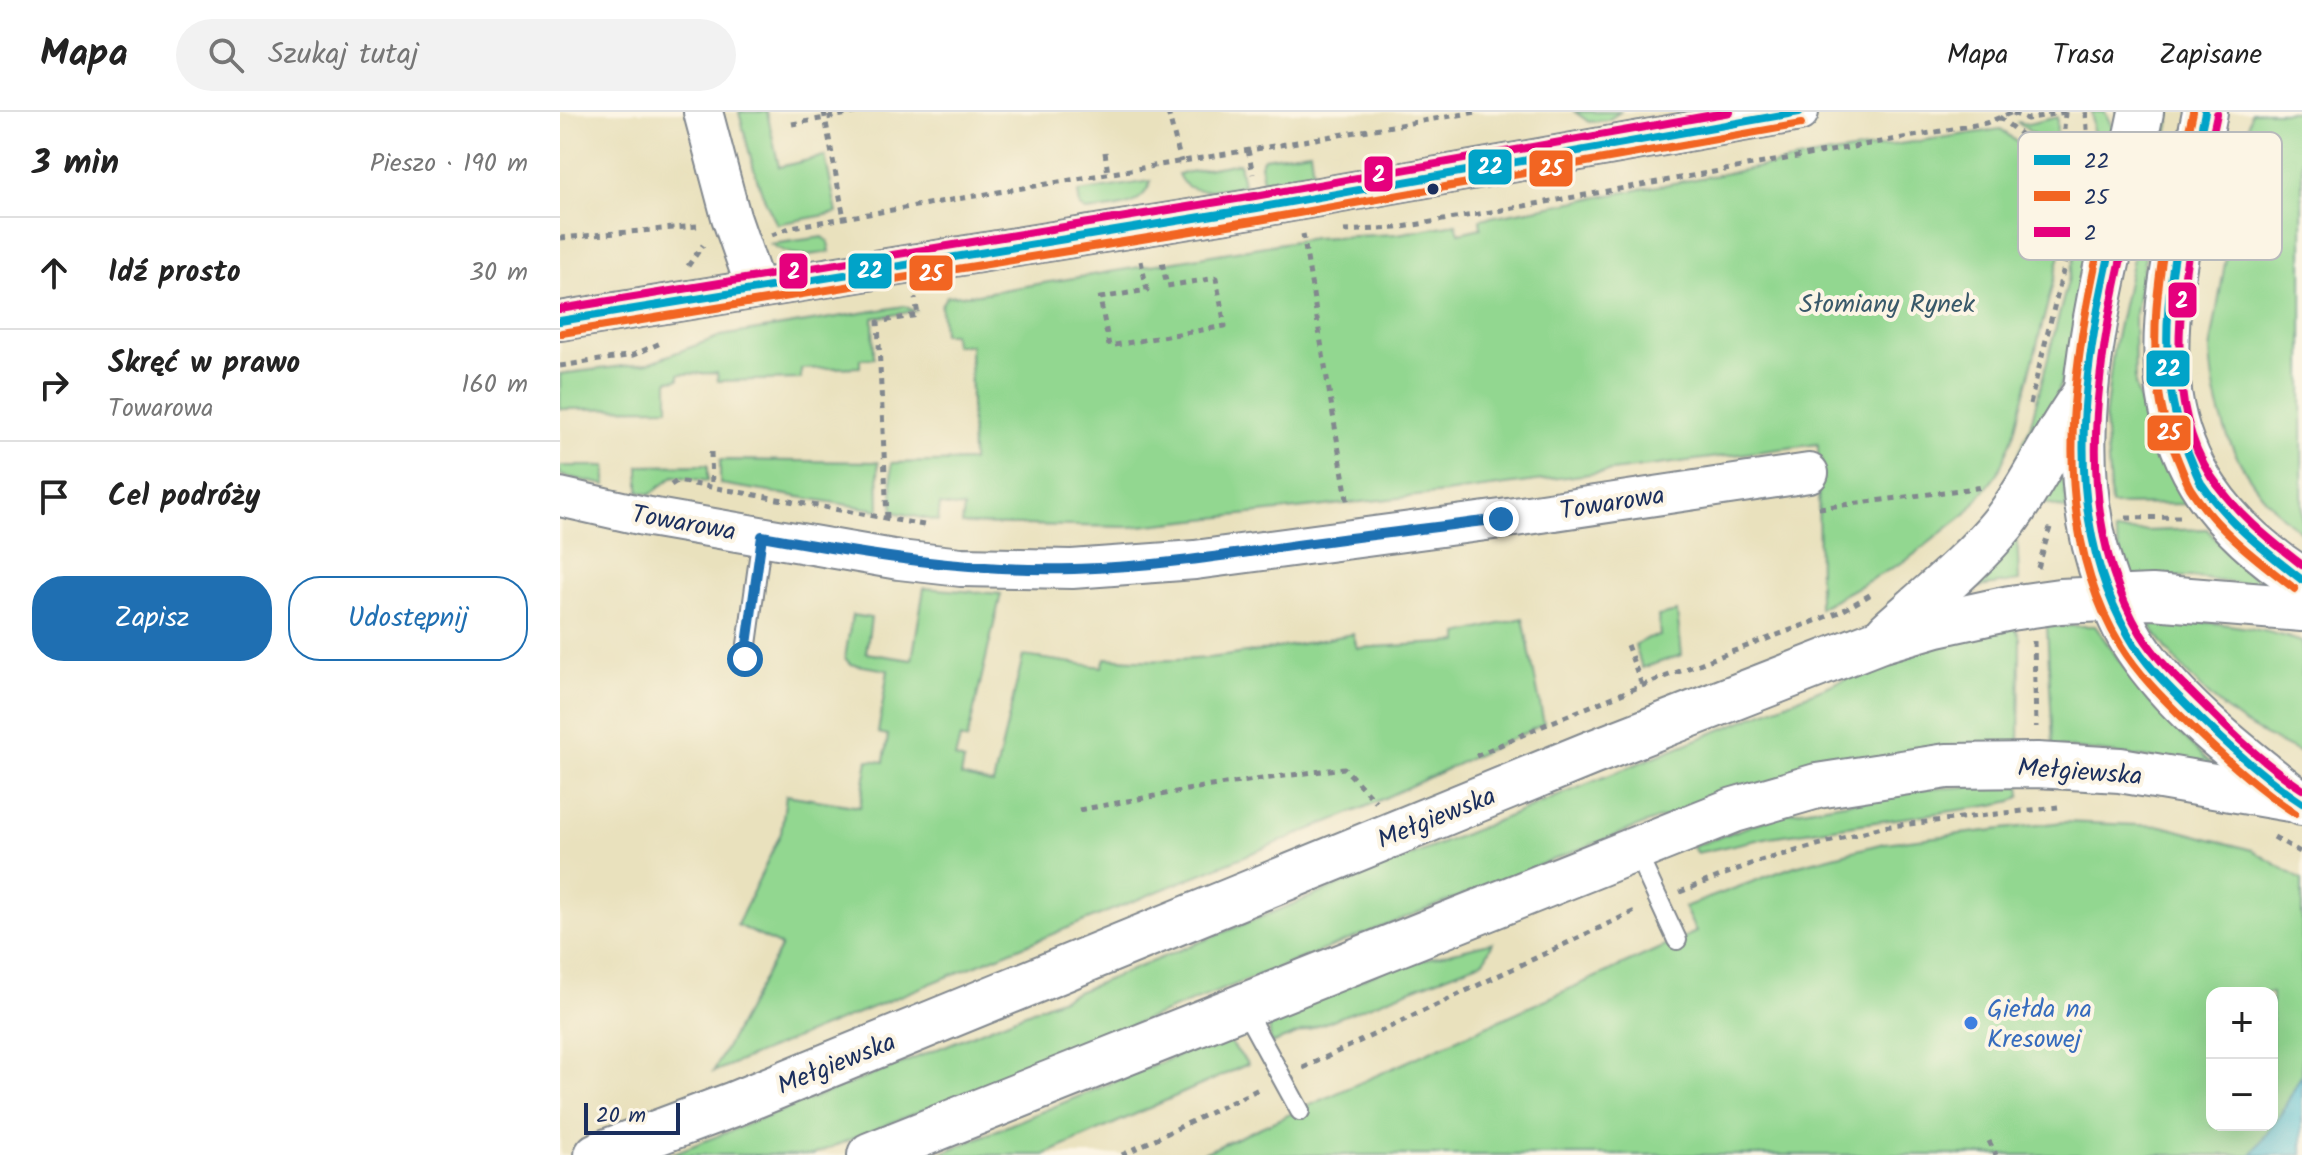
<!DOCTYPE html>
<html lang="pl">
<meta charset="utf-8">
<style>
body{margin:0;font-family:Kalam,sans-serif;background:#f2f2f2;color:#222}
.controls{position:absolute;right:24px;bottom:24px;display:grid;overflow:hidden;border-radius:16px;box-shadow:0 8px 32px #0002}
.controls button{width:72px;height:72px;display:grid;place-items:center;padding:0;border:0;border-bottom:2px solid #e0e0e0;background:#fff;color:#222;font:40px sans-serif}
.scale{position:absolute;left:24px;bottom:20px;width:96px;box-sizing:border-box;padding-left:8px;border:4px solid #1b2f5e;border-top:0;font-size:22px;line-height:28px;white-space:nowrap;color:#1b2f5e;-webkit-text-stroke:6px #fcf5e5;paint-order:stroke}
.stop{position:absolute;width:24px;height:24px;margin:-18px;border:6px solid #1f6fb2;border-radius:50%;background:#fff}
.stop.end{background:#1f6fb2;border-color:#fff;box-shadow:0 2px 8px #0008}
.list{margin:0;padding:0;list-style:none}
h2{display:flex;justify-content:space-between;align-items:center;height:104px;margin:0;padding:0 32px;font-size:34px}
h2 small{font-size:26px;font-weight:400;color:#767676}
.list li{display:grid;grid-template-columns:52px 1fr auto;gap:24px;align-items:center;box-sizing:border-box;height:112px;padding:0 32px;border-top:2px solid #e0e0e0}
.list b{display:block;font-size:30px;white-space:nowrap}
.list p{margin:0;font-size:26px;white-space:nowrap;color:#767676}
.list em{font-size:26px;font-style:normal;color:#767676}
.actions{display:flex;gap:16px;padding:24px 32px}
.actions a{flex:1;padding:18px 0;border:2px solid #1f6fb2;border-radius:32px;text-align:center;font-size:28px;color:#1f6fb2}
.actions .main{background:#1f6fb2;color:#fff}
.icon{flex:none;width:44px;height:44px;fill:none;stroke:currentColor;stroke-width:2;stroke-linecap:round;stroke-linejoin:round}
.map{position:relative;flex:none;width:1742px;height:1043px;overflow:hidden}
header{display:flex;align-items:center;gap:48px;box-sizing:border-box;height:112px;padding:0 40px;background:#fff;border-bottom:2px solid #e0e0e0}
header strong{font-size:38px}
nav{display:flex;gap:44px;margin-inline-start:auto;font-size:28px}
.search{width:560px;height:72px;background:#f2f2f2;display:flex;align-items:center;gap:20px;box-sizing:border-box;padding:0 28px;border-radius:44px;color:#767676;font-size:30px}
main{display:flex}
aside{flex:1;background:#fff}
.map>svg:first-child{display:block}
.green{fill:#92d790;stroke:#568377;stroke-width:2;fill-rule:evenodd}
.water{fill:#5dc6d9;stroke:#3c7a9c;stroke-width:2}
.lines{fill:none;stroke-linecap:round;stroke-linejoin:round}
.lane-casing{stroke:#82888e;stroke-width:22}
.street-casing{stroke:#82888e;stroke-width:42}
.secondary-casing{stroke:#82888e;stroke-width:48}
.path{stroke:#82888e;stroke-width:5;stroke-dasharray:6 6;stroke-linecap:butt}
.lane{stroke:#fff;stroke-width:18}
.street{stroke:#fff;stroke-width:38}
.secondary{stroke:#fff;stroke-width:44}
.bus-1-casing{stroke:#fcf5e5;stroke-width:14}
.bus-2-casing{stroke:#fcf5e5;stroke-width:14}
.bus-3-casing{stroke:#fcf5e5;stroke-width:14}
.bus-1{stroke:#01a3c8;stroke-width:8}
.bus-2{stroke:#f26522;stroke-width:8}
.bus-3{stroke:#e5007d;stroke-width:8}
.route{stroke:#1f6fb2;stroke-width:10}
.bus-dot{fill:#1b2f5e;stroke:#fcf5e5;stroke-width:3}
.shop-dot{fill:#3f7fe0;stroke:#fcf5e5;stroke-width:3}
.labels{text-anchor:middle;stroke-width:8;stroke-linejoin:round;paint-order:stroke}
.park-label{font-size:26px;fill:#39596a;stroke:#fcf5e5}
.street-label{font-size:26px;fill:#1b2f5e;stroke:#fcf5e5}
.shop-label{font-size:26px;fill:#366cbe;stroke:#fcf5e5;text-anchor:start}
.key{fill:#fcf5e5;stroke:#b8babc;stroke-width:2}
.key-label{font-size:22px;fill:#1b2f5e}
.line-badge{stroke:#fcf5e5;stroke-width:3}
.badge-label{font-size:22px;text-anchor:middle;font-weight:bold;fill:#fff}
</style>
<header>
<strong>Mapa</strong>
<div class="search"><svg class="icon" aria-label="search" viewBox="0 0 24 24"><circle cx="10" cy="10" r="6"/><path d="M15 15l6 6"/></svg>Szukaj tutaj</div>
<nav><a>Mapa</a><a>Trasa</a><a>Zapisane</a></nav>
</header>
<main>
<aside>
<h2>3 min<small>Pieszo · 190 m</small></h2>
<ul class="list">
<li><svg class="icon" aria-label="ahead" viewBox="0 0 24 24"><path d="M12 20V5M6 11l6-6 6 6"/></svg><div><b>Idź prosto</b></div><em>30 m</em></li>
<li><svg class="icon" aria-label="right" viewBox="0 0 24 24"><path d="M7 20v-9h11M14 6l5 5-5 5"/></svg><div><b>Skręć w prawo</b><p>Towarowa</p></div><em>160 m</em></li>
<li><svg class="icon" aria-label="arrive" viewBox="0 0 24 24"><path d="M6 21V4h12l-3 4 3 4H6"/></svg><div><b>Cel podróży</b></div></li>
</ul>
<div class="actions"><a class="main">Zapisz</a><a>Udostępnij</a></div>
</aside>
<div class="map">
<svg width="1742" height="1043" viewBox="0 0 1742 1043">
<rect width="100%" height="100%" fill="#fcf5e5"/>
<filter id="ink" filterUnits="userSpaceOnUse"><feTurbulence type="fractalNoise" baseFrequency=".0125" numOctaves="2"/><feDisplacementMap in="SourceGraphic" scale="16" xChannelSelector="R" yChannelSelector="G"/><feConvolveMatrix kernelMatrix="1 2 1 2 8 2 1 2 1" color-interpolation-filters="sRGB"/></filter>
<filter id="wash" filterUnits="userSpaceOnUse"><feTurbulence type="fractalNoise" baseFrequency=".006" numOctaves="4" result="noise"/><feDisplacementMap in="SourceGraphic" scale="32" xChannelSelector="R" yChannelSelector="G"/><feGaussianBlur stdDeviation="1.8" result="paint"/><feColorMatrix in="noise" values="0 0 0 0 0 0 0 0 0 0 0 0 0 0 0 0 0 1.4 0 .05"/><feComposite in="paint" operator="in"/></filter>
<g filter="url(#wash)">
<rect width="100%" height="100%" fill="#e9e1bd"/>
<g class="green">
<path d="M179,0H207L219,55L265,44L277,101L217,112C197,79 189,38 179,0Z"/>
<polygon points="1015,0 1060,0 1048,8 1029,10"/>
<polygon points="1532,0 1545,0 1556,23 1539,99 1536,91"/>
<polygon points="1604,0 1611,0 1574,207 1575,272 1588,323 1628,392 1551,393 1545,307 1553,240"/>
<path d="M1691,0H1742V421C1681,374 1654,313 1650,238Z"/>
<polygon points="1497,5 1496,39 1457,10 1468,12"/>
<polygon points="1441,17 1504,70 1511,100 1454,323 1438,361 1407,401 1347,448 1259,496 1258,332 885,381 570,415 402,412 404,396 380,393 378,409 333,400 331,351 412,349 410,233 394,233 393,222 383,222 381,193 387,184 418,182 753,126 837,122 896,112 899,121 921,116 920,107 1265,43"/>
<polygon points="750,39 753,60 703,69 700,52 704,46"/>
<path d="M679,51L683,73C662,76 628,88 618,62Z"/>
<path d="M591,69C582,98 550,96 525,99L520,95L518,80Z"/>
<polygon points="1528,92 1532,106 1539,115 1496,290 1447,369 1470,315"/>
<path d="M263,125L268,129L270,140C246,144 232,146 211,132Z"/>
<polygon points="344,194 355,199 313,206 314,246 300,247 300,255 241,257 241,267 158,269 157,261 119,262 119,267 108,268 108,296 0,297 0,262 88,251 161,224"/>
<polygon points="1502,347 1507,398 1476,388"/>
<polygon points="160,348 318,350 319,398 160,372"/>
<polygon points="148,353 148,369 114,364 91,382 79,380 79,354"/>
<polygon points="0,354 46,354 46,373 3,364 0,362"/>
<polygon points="1647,417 1679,455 1711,476 1630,465 1566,464 1555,420"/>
<polygon points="1457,418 1459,469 1399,478"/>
<path d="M364,476L441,482L407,628L400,626L395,646L404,649L401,664L433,672L463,544L542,555L545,546C633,555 708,538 793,522L797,536L899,530V522L963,506L984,612L803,696L153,960L221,834L177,813L221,721L226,683L300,695L308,648L324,650L328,623L318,621L328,558L290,552L285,546L292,503L311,506L306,541L352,548Z"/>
<polygon points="1117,500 1122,543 1082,556 1075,533 1088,526 1100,524 1098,504"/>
<path d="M1586,507C1639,509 1692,512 1742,530V642C1721,631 1697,621 1677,606C1639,579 1611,546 1586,507Z"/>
<polygon points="1487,514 1535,514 1587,587 1653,654 1493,634"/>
<polygon points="1456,516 1460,526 1459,638 1097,707 567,915 252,1043 109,1043 343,951 1327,550 1384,531"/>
<polygon points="1460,672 1461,684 1453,689 1427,694 1210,725 1137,741 1132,735 1225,701 1366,677"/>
<path d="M1503,710L1602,714L1692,738L1742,768V962L1720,1004L1691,1043H639L1136,820L1124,795L1235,754L1324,731ZM1652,881H1712V1013H1652Z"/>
<polygon points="933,830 924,849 711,932 709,915 715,904 826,857"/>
<polygon points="665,924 688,952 484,1043 377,1043"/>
</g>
<polygon class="water" points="1742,962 1742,1043 1691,1043 1720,1004"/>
</g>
<g filter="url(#ink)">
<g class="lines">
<defs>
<g id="lane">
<polyline points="185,547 202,424"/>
<polyline points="1075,737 1117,828"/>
<polyline points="682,893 740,999"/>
</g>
<g id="street">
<polyline points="143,0 171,105 196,177"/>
<polyline points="0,209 697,96 1239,0"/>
<polyline points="0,385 84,404 339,448 401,455 512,457 635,448 941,407 1249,361"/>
</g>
<g id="secondary">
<path d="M1581,0C1550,153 1489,322 1548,476C1556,497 1564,517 1577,536C1617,596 1678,641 1734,686"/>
<path d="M1645,0C1608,188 1548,343 1742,468"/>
<path d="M1328,521C1368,485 1411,451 1445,409C1475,370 1494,323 1524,283"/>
<polyline points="37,1043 174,992 1029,642 1319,529 1377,512 1450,496 1500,489 1592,485 1742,497"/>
<polyline points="310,1043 1174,698 1257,674 1387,654 1477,653 1560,658 1736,688 1742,691"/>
</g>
</defs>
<use href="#lane" class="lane-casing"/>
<use href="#street" class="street-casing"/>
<use href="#secondary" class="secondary-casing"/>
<g class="path">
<polyline points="264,0 284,106"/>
<polyline points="608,0 621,50"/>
<polyline points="1505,0 1502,54 1516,72 1516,106"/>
<polyline points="1526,0 1529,51"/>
<polyline points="1453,1 1467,7 1505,0"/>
<polyline points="1439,5 1501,54"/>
<polyline points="232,12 294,1"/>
<polyline points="688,38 693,62"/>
<polyline points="545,40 548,62"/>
<polyline points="784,119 836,116 942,98 1426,11 1453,0"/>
<polyline points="743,122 788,393"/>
<polyline points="212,123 232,115 284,106 916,0"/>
<polyline points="0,126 137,114"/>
<polyline points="581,149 587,178 540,186 549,234 665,214 656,166 607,174 601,145"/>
<polyline points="128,154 143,133"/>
<polyline points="0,254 73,243 103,230"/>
<polyline points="1470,292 1510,131"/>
<polyline points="151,340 152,375"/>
<polyline points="111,373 117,369 364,413"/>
<polyline points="1259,396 1424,375"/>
<polyline points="327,406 318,210 358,203 355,186"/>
<polyline points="1566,406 1620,405"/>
<polyline points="1478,456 1491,412"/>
<polyline points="1474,529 1476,615"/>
<polyline points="1067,533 1082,573"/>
<path d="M916,644C1035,588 1159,545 1282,499L1313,481"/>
<polyline points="519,698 643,675 784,656 816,690"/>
<polyline points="1714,725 1742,741"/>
<polyline points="1120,780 1193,751 1322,715 1498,695"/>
<polyline points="743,956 1077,798"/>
<polyline points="1429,1029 1436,1043"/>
<polyline points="562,1043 701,976"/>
</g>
<use href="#lane" class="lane"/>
<use href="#street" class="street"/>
<use href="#secondary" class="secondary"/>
<defs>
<g id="bus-1">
<path d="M1645,0C1622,110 1582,235 1629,343C1633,352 1636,362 1641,371C1669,412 1704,438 1742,468"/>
<path d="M1576,28C1540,185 1482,373 1569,524C1587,556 1614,580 1640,606C1672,637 1705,667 1742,691"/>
<polyline points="0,209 697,96 1239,0"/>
</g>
<g id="bus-2">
<path d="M1633,0C1609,112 1570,238 1618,348C1622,357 1625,367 1630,376C1657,418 1696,447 1735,477"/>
<path d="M1564,25C1528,183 1470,385 1561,534C1580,565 1607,590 1633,616C1665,647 1698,677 1735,701"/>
<polyline points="2,221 699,108 1241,12"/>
</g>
<g id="bus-3">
<path d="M1657,2C1635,107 1588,268 1651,364C1676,401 1707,426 1742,453"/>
<path d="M1588,31C1553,182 1494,378 1581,522C1599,551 1625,574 1650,599C1678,627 1708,655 1742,677"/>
<polyline points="0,197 695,84 1170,0"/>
</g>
</defs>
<use href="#bus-1" class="bus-1-casing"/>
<use href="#bus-2" class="bus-2-casing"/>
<use href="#bus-3" class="bus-3-casing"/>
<use href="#bus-1" class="bus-1"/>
<use href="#bus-2" class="bus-2"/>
<use href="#bus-3" class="bus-3"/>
</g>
</g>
<g class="lines" filter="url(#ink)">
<path class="route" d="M185,547L202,424C307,443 407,460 514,457C589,455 663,444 737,433C805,424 873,415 941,407"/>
</g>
<circle class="bus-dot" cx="873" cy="77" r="7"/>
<circle class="shop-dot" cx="1411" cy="911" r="8"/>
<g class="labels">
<g class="park-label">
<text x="1327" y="200">Słomiany Rynek</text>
</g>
<g class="street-label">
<text transform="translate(1052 390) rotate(-9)" y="9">Towarowa</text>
<text transform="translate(124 410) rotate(10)" y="9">Towarowa</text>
<text transform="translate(1520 659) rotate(4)" y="9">Mełgiewska</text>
<text transform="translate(876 705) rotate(-22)" y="9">Mełgiewska</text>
<text transform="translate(276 951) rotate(-22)" y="9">Mełgiewska</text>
</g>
<g class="shop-label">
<text x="1427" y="905">Giełda na<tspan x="1427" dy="30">Kresowej</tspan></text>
</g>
</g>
<rect x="1458" y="20" width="264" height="128" rx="12" class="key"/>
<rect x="1474" y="43" width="36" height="10" fill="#01a3c8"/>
<rect x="1474" y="79" width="36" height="10" fill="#f26522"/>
<rect x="1474" y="115" width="36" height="10" fill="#e5007d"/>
<g class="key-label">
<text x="1524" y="56">22</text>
<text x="1524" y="92">25</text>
<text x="1524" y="128">2</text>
</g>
<g class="line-badge">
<rect x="907" y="36" width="46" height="38" rx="8" fill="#01a3c8"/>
<rect x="968" y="37" width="46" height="39" rx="8" fill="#f26522"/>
<rect x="803" y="43" width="31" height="38" rx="8" fill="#e5007d"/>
<rect x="287" y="140" width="46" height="38" rx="8" fill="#01a3c8"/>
<rect x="218" y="140" width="31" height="38" rx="8" fill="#e5007d"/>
<rect x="348" y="142" width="46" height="38" rx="8" fill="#f26522"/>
<rect x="1607" y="169" width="31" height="38" rx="8" fill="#e5007d"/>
<rect x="1585" y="237" width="46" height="39" rx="8" fill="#01a3c8"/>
<rect x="1586" y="302" width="46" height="38" rx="8" fill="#f26522"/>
</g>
<g class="badge-label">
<text x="930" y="62">22</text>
<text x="991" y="64">25</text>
<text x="819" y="70">2</text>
<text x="310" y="166">22</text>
<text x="234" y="167">2</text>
<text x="371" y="169">25</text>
<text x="1622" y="196">2</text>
<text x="1608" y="264">22</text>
<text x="1609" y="328">25</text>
</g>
</svg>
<div class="controls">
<button>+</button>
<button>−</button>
</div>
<div class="scale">20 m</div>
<div class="stop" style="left:185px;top:547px"></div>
<div class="stop end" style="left:941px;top:407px"></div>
</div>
</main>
